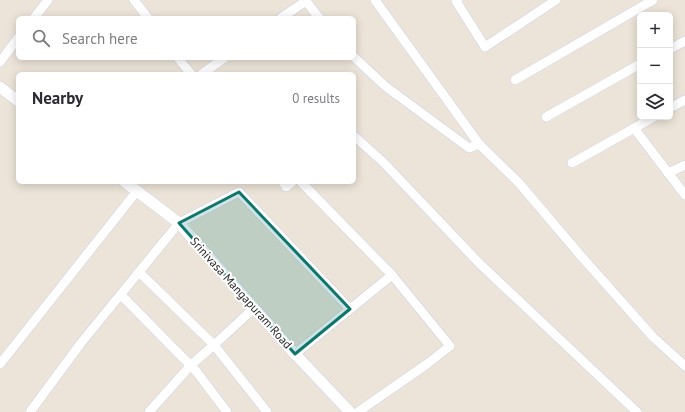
<!DOCTYPE html>
<meta charset="utf-8">
<style>
body{margin:0;font-family:"PT Sans",sans-serif;background:#f2f2f3;color:#2b2b33}
.controls{position:absolute;right:12px;top:12px;display:grid;overflow:hidden;border-radius:6px;box-shadow:0 2px 10px #0003}
.controls button{width:36px;height:36px;display:grid;place-items:center;padding:0;border:0;border-bottom:1px solid #e1e1e2;background:#fff;color:#2b2b33;font:20px sans-serif}
.list{margin:0;padding:0;list-style:none}
h2{display:flex;justify-content:space-between;align-items:center;height:52px;margin:0;padding:0 16px;font-size:17px}
h2 small{font-size:13px;font-weight:400;color:#7c7c81}
.icon{flex:none;width:22px;height:22px;fill:none;stroke:currentColor;stroke-width:2;stroke-linecap:round;stroke-linejoin:round}
.map{position:relative;flex:none;width:685px;height:412px;overflow:hidden}
.search{position:absolute;background:#fff;box-shadow:0 2px 10px #0003;left:16px;top:16px;width:340px;height:44px;display:flex;align-items:center;gap:10px;box-sizing:border-box;padding:0 14px;border-radius:6px;color:#7c7c81;font-size:15px}
.panel{position:absolute;background:#fff;box-shadow:0 2px 10px #0003;left:16px;top:72px;width:340px;height:112px;border-radius:6px}
.map>svg:first-child{display:block}
.lines{fill:none;stroke-linecap:round;stroke-linejoin:round}
.minor-casing{stroke:#cdd0e2;stroke-width:10}
.tertiary-casing{stroke:#cdd0e2;stroke-width:12}
.minor{stroke:#fff;stroke-width:9}
.tertiary{stroke:#fff;stroke-width:11}
.marked{fill:#0f766e;fill-opacity:0.2;stroke:#0f766e;stroke-width:3;stroke-linejoin:round}
.labels{text-anchor:middle;stroke-width:4;stroke-linejoin:round;paint-order:stroke}
.street-label{font-size:12px;fill:#282828;stroke:#fff}
</style>
<div class="map">
<svg width="685" height="412" viewBox="0 0 685 412">
<rect width="100%" height="100%" fill="#ece4d8"/>
<g class="lines">
<defs>
<g id="minor">
<polyline points="134,0 148,18"/>
<polyline points="375,0 479,144 519,183 581,256 653,337 685,366"/>
<polyline points="458,0 456,1 485,47 556,0"/>
<polyline points="34,18 48,0"/>
<polyline points="281,18 306,1 319,18"/>
<polyline points="670,49 685,41"/>
<polyline points="354,57 385,86 469,148 479,144"/>
<polyline points="178,58 191,74"/>
<polyline points="0,62 18,38"/>
<polyline points="202,74 224,58"/>
<polyline points="515,80 653,0"/>
<polyline points="670,108 685,100"/>
<polyline points="546,117 640,64"/>
<polyline points="634,128 685,195"/>
<polyline points="354,136 383,162 479,263 637,412"/>
<polyline points="572,163 654,117"/>
<polyline points="668,173 685,165"/>
<polyline points="283,182 286,187 292,182"/>
<polyline points="301,182 392,275 450,346 427,364 358,412"/>
<polyline points="139,272 214,345 191,365 149,412"/>
<polyline points="121,295 196,371 227,412"/>
<polyline points="254,308 214,345 267,412"/>
<polyline points="295,354 392,275"/>
<polyline points="0,364 137,191"/>
<polyline points="30,412 81,343 179,223 239,192 350,309"/>
</g>
<g id="tertiary">
<polyline points="0,87 18,101"/>
<polyline points="125,182 179,223 295,354 350,412"/>
</g>
</defs>
<use href="#minor" class="minor-casing"/>
<use href="#tertiary" class="tertiary-casing"/>
<use href="#minor" class="minor"/>
<use href="#tertiary" class="tertiary"/>
</g>
<path class="marked" d="M239,192L350,309L295,354L179,223Z"/>
<g class="labels">
<g class="street-label">
<text transform="translate(241 293) rotate(48)" y="4">Srinivasa Mangapuram Road</text>
</g>
</g>
</svg>
<div class="controls">
<button>+</button>
<button>−</button>
<button><svg class="icon" aria-label="layers" viewBox="0 0 24 24"><path d="M12 4l9 5-9 5-9-5zM3 14l9 5 9-5"/></svg></button>
</div>
<div class="search"><svg class="icon" aria-label="search" viewBox="0 0 24 24"><circle cx="10" cy="10" r="6"/><path d="M15 15l6 6"/></svg>Search here</div>
<section class="panel">
<h2>Nearby<small>0 results</small></h2>
<ul class="list">
</ul>
</section>
</div>
